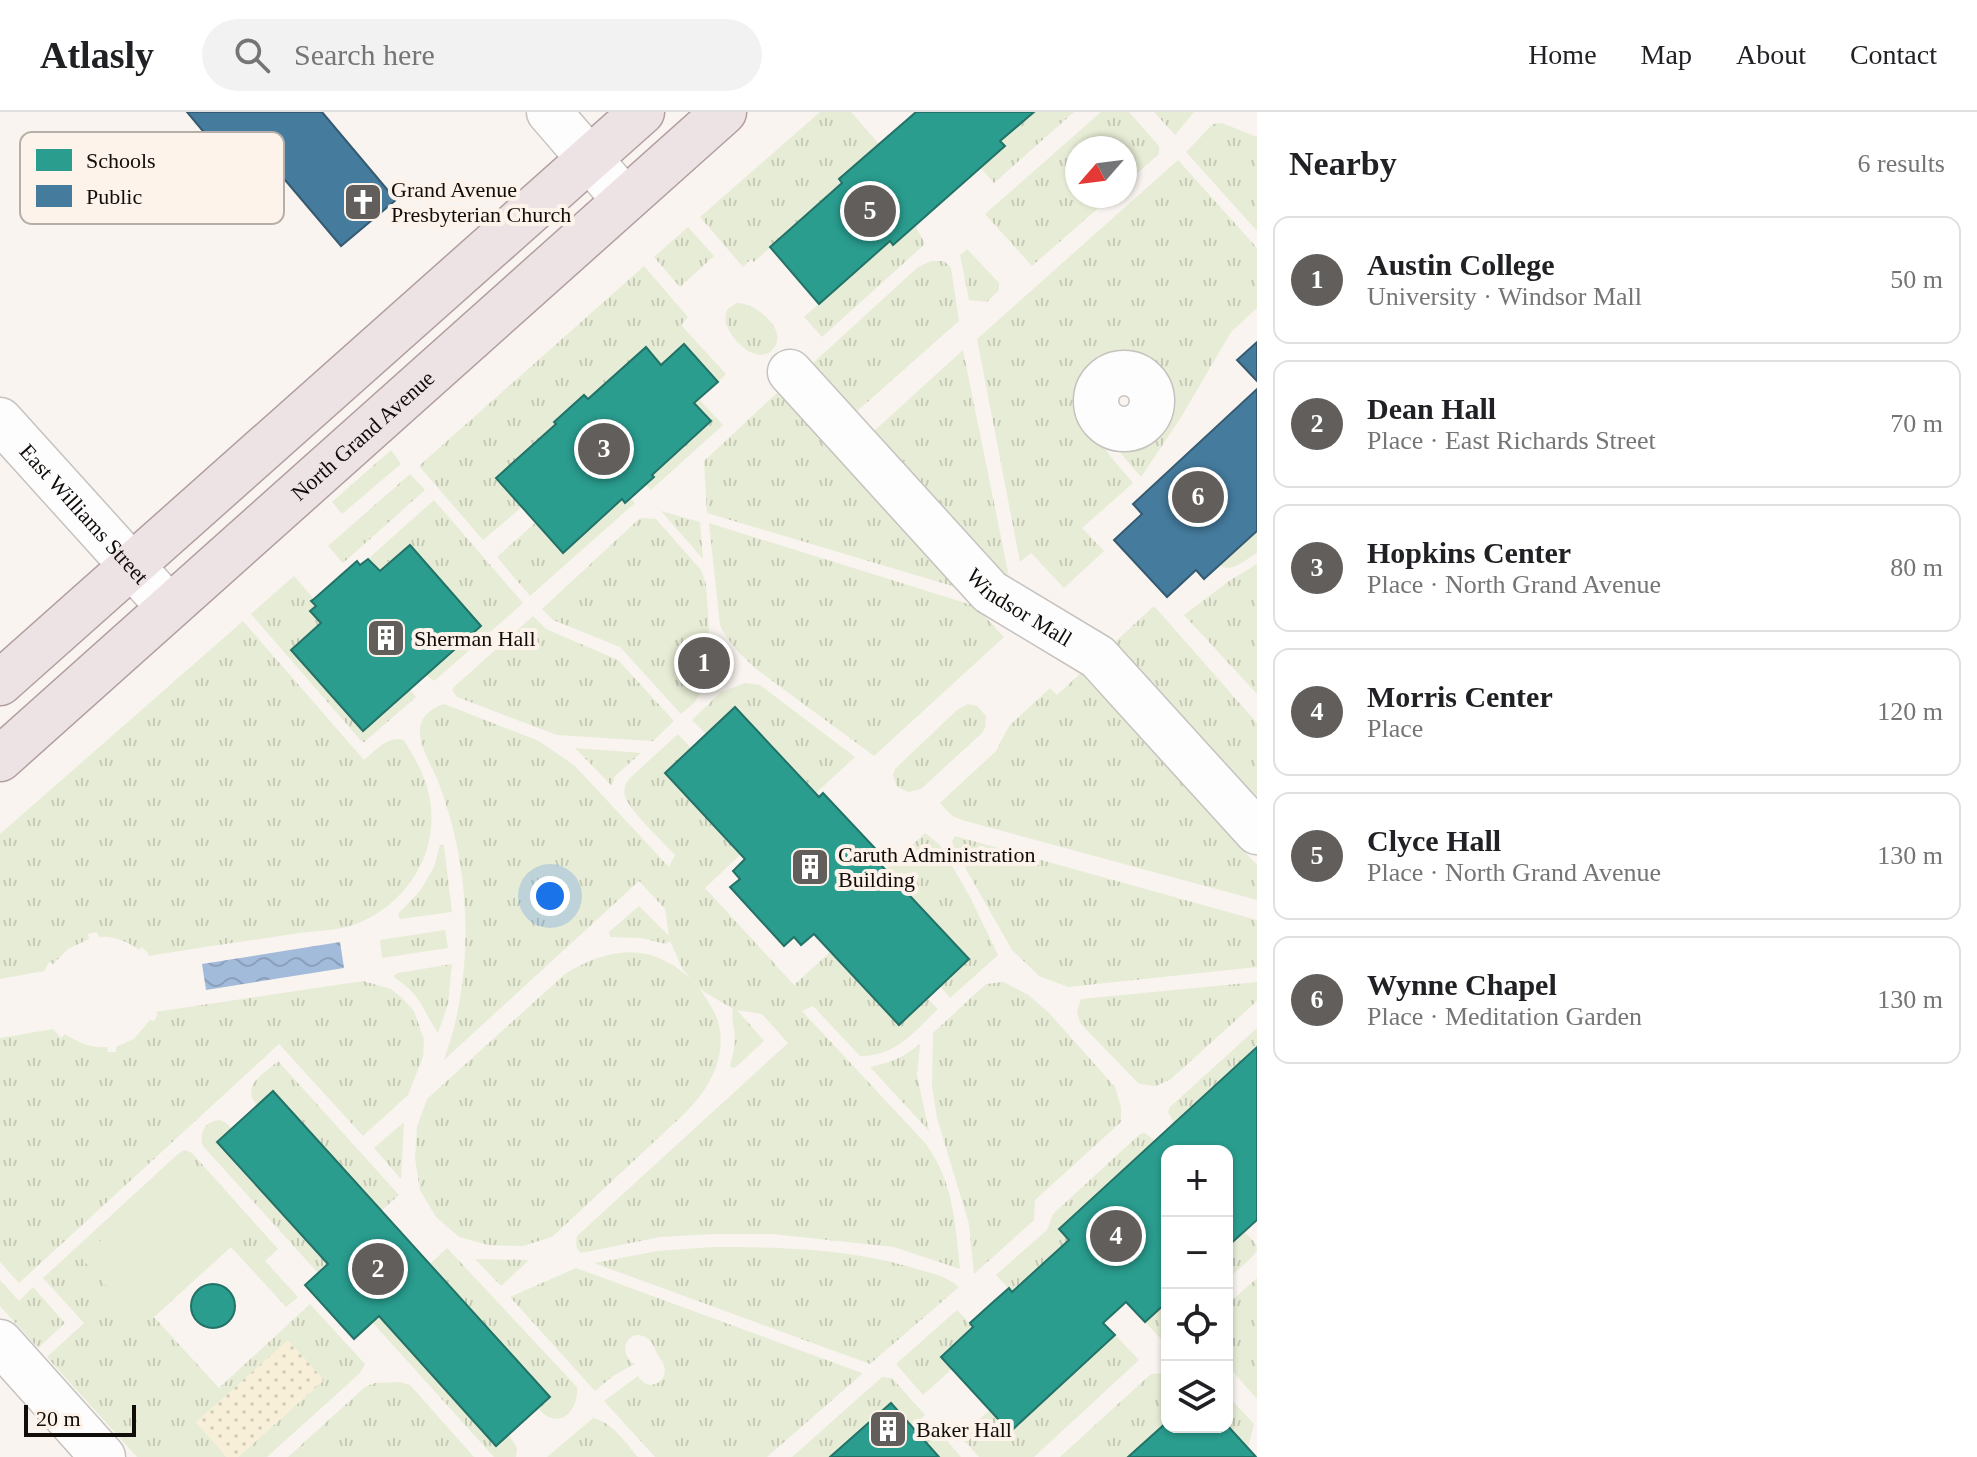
<!DOCTYPE html>
<meta charset="utf-8">
<style>
body{margin:0;font-family:Georgia,serif;background:#f2f2f2;color:#202124}
.controls{position:absolute;right:24px;bottom:24px;display:grid;overflow:hidden;border-radius:16px;box-shadow:0 2px 6px #0004}
.controls button{width:72px;height:72px;display:grid;place-items:center;padding:0;border:0;border-bottom:2px solid #e0e0e0;background:#fff;color:#202124;font:40px sans-serif}
.compass{position:absolute;left:1065px;top:24px;width:72px;height:72px;border-radius:50%;background:#fff;box-shadow:0 2px 6px #0004;rotate:242deg}
.scale{position:absolute;left:24px;bottom:20px;width:112px;box-sizing:border-box;padding-left:8px;border:4px solid #110d0b;border-top:0;font-size:22px;line-height:28px;white-space:nowrap;color:#110d0b;-webkit-text-stroke:6px #fdf3eb;paint-order:stroke}
.you{position:absolute;left:550px;top:784px;width:28px;height:28px;margin:-20px;border:6px solid #fff;border-radius:50%;background:#1a73e8;box-shadow:0 0 0 12px #1a73e833}
.badge{display:grid;place-items:center;width:52px;height:52px;border-radius:50%;background:#625e5b;color:#fff;font-size:26px;font-weight:700}
.pin{position:absolute;translate:-50% -50%;border:4px solid #fff;box-shadow:0 2px 8px #0006}
.list{margin:0;padding:0;list-style:none}
h2{display:flex;justify-content:space-between;align-items:center;height:104px;margin:0;padding:0 32px;font-size:34px}
h2 small{font-size:26px;font-weight:400;color:#757577}
.list li{display:grid;grid-template-columns:52px 1fr auto;gap:24px;align-items:center;box-sizing:border-box;height:128px;margin:0 16px 16px;padding:0 16px;border:2px solid #e0e0e0;border-radius:16px}
.list b{display:block;font-size:30px;white-space:nowrap}
.list p{margin:0;font-size:26px;white-space:nowrap;color:#757577}
.list em{font-size:26px;font-style:normal;color:#757577}
.icon{flex:none;width:44px;height:44px;fill:none;stroke:currentColor;stroke-width:2;stroke-linecap:round;stroke-linejoin:round}
.map{position:relative;flex:none;width:1257px;height:1345px;overflow:hidden}
header{display:flex;align-items:center;gap:48px;box-sizing:border-box;height:112px;padding:0 40px;background:#fff;border-bottom:2px solid #e0e0e0}
header strong{font-size:38px}
nav{display:flex;gap:44px;margin-inline-start:auto;font-size:28px}
.search{width:560px;height:72px;background:#f2f2f2;display:flex;align-items:center;gap:20px;box-sizing:border-box;padding:0 28px;border-radius:44px;color:#757577;font-size:30px}
main{display:flex}
aside{flex:1;background:#fff}
.map>svg:first-child{display:block}
.grass{fill:url(#grass-tufts)}
.sand{fill:url(#sand-dots)}
.pitch{fill:#e7ecd6}
.water{fill:url(#water-waves)}
.schools{fill:#2a9d8f;stroke:#227267;stroke-width:2}
.public{fill:#457b9d;stroke:#355a71;stroke-width:2}
.lines{fill:none;stroke-linecap:round;stroke-linejoin:round}
.minor-casing{stroke:#c6c2bf;stroke-width:47}
.major-casing{stroke:#b29ea0;stroke-width:47}
.minor{stroke:#fefdfd;stroke-width:44}
.major{stroke:#ede3e5;stroke-width:44}
.labels{text-anchor:middle;stroke-width:8;stroke-linejoin:round;paint-order:stroke}
.poi-label{font-size:22px;fill:#110d0b;stroke:#fdf3eb;text-anchor:start}
.street-label{font-size:22px;fill:#110d0b;stroke:#fdf3eb}
.key{fill:#fdf3eb;stroke:#b6aea8;stroke-width:2}
.key-label{font-size:22px;fill:#110d0b}
</style>
<header>
<strong>Atlasly</strong>
<div class="search"><svg class="icon" aria-label="search" viewBox="0 0 24 24"><circle cx="10" cy="10" r="6"/><path d="M15 15l6 6"/></svg>Search here</div>
<nav><a>Home</a><a>Map</a><a>About</a><a>Contact</a></nav>
</header>
<main>
<div class="map">
<svg width="1257" height="1345" viewBox="0 0 1257 1345">
<defs>
<pattern id="grass-tufts" width="24" height="20" patternUnits="userSpaceOnUse" patternTransform="scale(2)"><rect width="24" height="20" fill="#e7ecd6"/><path d="M3 7l-1-3M5 7V3M7 7l1-3M15 17l-1-3M17 17v-4M19 17l1-3" fill="none" stroke="#c5c9b6"/></pattern>
<pattern id="sand-dots" width="8" height="8" patternUnits="userSpaceOnUse" patternTransform="scale(2)"><rect width="8" height="8" fill="#f7efd8"/><path d="M2 2h.1M6 6h.1" fill="none" stroke="#d3ccb8" stroke-width="1.8" stroke-linecap="round"/></pattern>
<pattern id="water-waves" width="16" height="10" patternUnits="userSpaceOnUse" patternTransform="scale(2)"><rect width="16" height="10" fill="#a3bbda"/><path d="M0 5q4-4 8 0t8 0" fill="none" stroke="#8ba0ba"/></pattern>
</defs>
<rect width="100%" height="100%" fill="#f9f4ef"/>
<g class="grass">
<polygon points="820,0 851,0 879,32 842,71 754,150 751,147 743,155 700,105"/>
<polygon points="1034,0 1074,0 994,71 980,55 1004,34 1000,29"/>
<polygon points="1101,0 1129,0 1159,34 1159,42 1125,72 1125,36 1077,36 1077,84 1112,84 1032,154 985,102"/>
<polygon points="1154,0 1194,0 1175,23"/>
<polygon points="1222,11 1257,25 1257,119 1186,40 1213,12"/>
<path d="M1178,48L1257,136V196L1231,220L1180,307L1141,365C1127,348 1108,330 1103,308C1135,336 1172,289 1140,267C1133,262 1125,260 1116,262C1104,266 1097,278 1095,290C1089,327 1112,345 1133,371L1082,416L1104,439L1064,476L1031,441L1020,450L977,227Z"/>
<polygon points="915,113 925,132 822,225 804,205 890,129 893,132"/>
<polygon points="688,115 714,144 680,175 654,145"/>
<polygon points="967,137 999,171 999,178 987,190 969,188 960,143"/>
<polygon points="931,149 944,149 951,156 959,209 856,300 812,252 918,155"/>
<polygon points="644,154 688,205 681,213 726,262 718,270 685,233 661,253 645,235 588,287 583,283 555,309 556,312 497,366 522,395 483,428 419,354"/>
<path d="M737,191C755,190 790,219 773,237C755,258 717,216 727,199C729,195 732,194 737,191Z"/>
<polygon points="963,238 1008,460 1006,463 874,319"/>
<polygon points="779,279 959,476 707,401 704,349"/>
<polygon points="699,287 723,313 651,378 645,372 652,363 711,310 694,291"/>
<polygon points="391,338 401,352 342,402 332,390"/>
<polygon points="410,362 425,378 343,451 328,434"/>
<polygon points="630,386 635,391 530,484 497,445 536,410 564,440 622,387"/>
<polygon points="434,388 523,491 434,569 426,563 481,514 410,433 380,459 368,447"/>
<polygon points="661,399 700,410 703,447"/>
<polygon points="640,406 656,407 701,458 706,472 710,530 706,572 694,591 681,602 620,535 553,508 542,497"/>
<path d="M709,411L975,494L1004,525L874,644L755,556C741,543 728,530 720,513Z"/>
<path d="M1257,419V441C1246,447 1231,462 1220,453Z"/>
<polygon points="1257,452 1257,582 1184,503 1229,469"/>
<polygon points="294,464 314,487 312,489 316,494 311,500 321,511 292,538 363,619 410,577 416,585 363,631 251,502"/>
<polygon points="1154,494 1257,611 1257,687 1114,531"/>
<polygon points="533,504 546,517 618,548 674,609 653,629 557,623 457,585 452,578 454,575"/>
<path d="M243,509L364,648C377,638 386,624 404,628C412,642 421,656 426,672C445,730 413,788 359,811C343,818 316,819 299,821C248,829 198,836 148,844L149,842L142,835L139,838C126,829 114,824 99,825L97,820L88,822L89,827L68,837L53,852L49,850L44,859L0,867V722Z"/>
<polygon points="1081,561 1257,753 1257,788 962,708 952,704 940,691 996,639 1009,614 1050,576 1057,583"/>
<polygon points="745,571 760,573 855,645 816,681 735,595 706,622 692,608 721,580"/>
<path d="M444,592L539,629L575,654L669,755L675,743C664,731 628,697 625,684C623,676 626,671 630,666L678,622L691,636L665,661L741,742L705,776L794,873L830,840L899,912L927,886L938,897C913,921 896,944 860,944L813,894L802,899L926,1032C954,1072 955,1110 960,1157L894,1135L772,1122H714L660,1125L581,1141C575,1135 576,1132 577,1124L788,931L762,902L737,898L764,929L736,955L732,956L730,953C733,943 735,935 735,925C734,915 731,906 733,897L703,879L699,875C705,886 716,899 719,913C727,947 707,980 684,1002L552,1125L523,1134L488,1133L459,1125L436,1105L420,1078L415,1046L417,1015L427,987L565,862C595,843 632,831 665,849C675,853 683,861 691,866L683,858L670,829L666,832L641,826L610,825L609,820L639,794L669,824L665,797L639,769L444,948C448,935 453,921 456,907C471,841 468,767 449,702C445,691 442,678 437,667C431,652 421,638 420,622C419,605 430,597 444,592Z"/>
<polygon points="968,592 977,594 986,604 985,616 982,621 921,677 909,680 897,675 893,663 895,657 957,598"/>
<polygon points="575,636 641,641 615,664 612,674"/>
<polygon points="925,721 940,733 970,785 998,843 950,886 940,874 968,846 886,757"/>
<polygon points="955,724 1257,808 1257,855 1068,875 1039,864 1012,838 954,736 952,729"/>
<polygon points="440,733 444,734 452,800 400,807 398,802 420,779 434,755"/>
<polygon points="445,818 448,836 382,846 380,828"/>
<path d="M452,852L448,892L438,921C422,897 422,884 395,866L394,863L398,861Z"/>
<path d="M363,869L391,877L403,887L414,899L424,928L423,945L408,983L363,1024L279,932L19,1171L0,1150V926L53,917L61,926L65,922C80,931 90,936 107,935L108,940H116V935L134,927L150,908L154,909L158,902L155,900Z"/>
<polygon points="1003,870 1027,882 1049,901 1115,975 1121,995 1121,1010 1035,1088 1034,1108 974,1162 969,1112 937,1006 932,973 933,921 986,872"/>
<polygon points="1257,870 1257,889 1171,967 1156,974 1139,972 1080,911 1077,899 1081,887"/>
<polygon points="1257,916 1257,935 1174,1011 1168,1000 1170,995"/>
<path d="M920,932L917,963L929,1019L870,955C890,951 904,945 920,932Z"/>
<path d="M278,949L399,1083L381,1099L272,980L257,993C240,973 264,962 278,949Z"/>
<path d="M220,1008L226,1011L232,1017L218,1030L328,1152L318,1161L203,1034C199,1020 204,1010 220,1008Z"/>
<polygon points="404,1010 401,1067 374,1036"/>
<polygon points="1145,1021 1155,1029 1059,1117 1069,1128 1012,1180 996,1163 1047,1118 1053,1102 1140,1022"/>
<polygon points="185,1038 192,1041 278,1137 265,1149 298,1185 286,1195 231,1135 154,1205 219,1276 310,1192 365,1252 360,1261 267,1345 238,1345 324,1268 196,1310 227,1345 137,1345 47,1245 84,1211 43,1166 179,1041"/>
<path d="M1244,1120C1248,1124 1257,1130 1257,1137C1257,1143 1233,1162 1227,1167V1136Z"/>
<path d="M713,1135C782,1135 854,1137 920,1158C935,1162 947,1165 959,1175L870,1252L594,1151L658,1139Z"/>
<path d="M447,1136L577,1275C579,1290 568,1313 549,1305C545,1304 541,1299 538,1296L550,1285L430,1152Z"/>
<polygon points="475,1147 529,1148 501,1174"/>
<path d="M576,1156L862,1261V1262L767,1345H655L604,1289L638,1264C650,1284 674,1266 661,1248C656,1242 654,1231 648,1227C631,1213 615,1238 634,1252L613,1264L595,1279L510,1185Z"/>
<polygon points="1257,1166 1257,1287 1227,1253 1227,1193"/>
<polygon points="0,1168 19,1189 33,1175 65,1211 38,1236 0,1194"/>
<polygon points="1167,1190 1167,1223 1162,1228 1145,1210"/>
<polygon points="957,1198 973,1215 941,1245 952,1257 923,1283 896,1252"/>
<polygon points="379,1204 496,1334 509,1323 517,1336 516,1345 494,1345 372,1210"/>
<polygon points="1115,1223 1139,1248 1034,1345 979,1345 960,1324 990,1298 1010,1320"/>
<polygon points="1167,1261 1167,1310 1128,1345 1060,1345 1151,1262"/>
<polygon points="882,1265 892,1266 925,1303 912,1314 891,1291 830,1345 792,1345"/>
<polygon points="400,1270 410,1273 474,1345 288,1345 365,1275 375,1271"/>
<polygon points="1227,1283 1254,1312 1248,1336 1227,1313"/>
<path d="M593,1306C613,1311 625,1330 638,1345H547Z"/>
<polygon points="933,1312 961,1345 939,1345 920,1324"/>
</g>
<polygon class="sand" points="288,1228 324,1268 238,1345 227,1345 196,1310"/>
<polygon class="pitch" points="188,1050 244,1113 138,1209 81,1146"/>
<polygon class="water" points="340,830 344,856 206,878 202,852"/>
<g class="schools">
<polygon points="916,0 1034,0 1000,29 1005,34 893,133 890,129 819,192 770,135 842,71 839,67"/>
<polygon points="684,232 718,270 694,291 711,309 652,363 654,365 625,391 622,387 563,441 496,366 556,312 554,310 584,283 588,287 646,235 661,253"/>
<polygon points="410,433 481,514 363,619 291,538 321,511 310,499 316,494 311,489 314,487 357,449 360,453 368,447 380,459"/>
<polygon points="735,595 819,685 823,681 886,748 881,753 969,847 899,913 814,822 801,833 794,825 784,834 730,775 740,767 733,759 745,747 665,661"/>
<polygon points="1257,935 1257,1108 1227,1135 1227,1039 1167,1039 1167,1190 1145,1210 1126,1190 1103,1211 1115,1223 1010,1320 941,1245 973,1215 970,1211 992,1191 1009,1176 1012,1180 1069,1128 1059,1117"/>
<polygon points="273,979 550,1285 496,1334 379,1204 354,1227 305,1173 328,1152 217,1030"/>
<circle cx="213" cy="1194" r="22"/>
<polygon points="891,1291 939,1345 830,1345"/>
<polygon points="1167,1310 1167,1315 1227,1315 1227,1313 1256,1345 1128,1345"/>
</g>
<g class="public">
<polygon points="187,0 322,0 396,88 341,134 252,29 228,49"/>
<polygon points="1257,230 1257,269 1237,248"/>
<polygon points="1257,277 1257,419 1204,467 1196,458 1167,485 1114,428 1142,402 1133,392"/>
</g>
<g class="lines">
<defs>
<g id="minor">
<polyline points="549,0 625,88"/>
<path id="s1" d="M790,260L990,480L1098,545L1257,720"/>
<circle cx="1124" cy="289" r="28"/>
<path id="s2" d="M0,308L169,495"/>
<polyline points="0,1230 103,1345"/>
</g>
<g id="major">
<polyline points="0,571 642,0"/>
<path id="s3" d="M0,647L724,0"/>
</g>
</defs>
<use href="#minor" class="minor-casing"/>
<use href="#major" class="major-casing"/>
<use href="#minor" class="minor"/>
<use href="#major" class="major"/>
</g>
<defs>
<symbol id="church-square" viewBox="-11 -11 22 22"><rect x="-9" y="-9" width="18" height="18" rx="4" fill="#625e5b" stroke="#fdf3eb"/><path d="M-1.2-6h2.4v3.5h3.3v2.4h-3.3V6h-2.4V-.1h-3.3v-2.4h3.3Z" fill="#fff"/></symbol>
<symbol id="building-square" viewBox="-11 -11 22 22"><rect x="-9" y="-9" width="18" height="18" rx="4" fill="#625e5b" stroke="#fdf3eb"/><path d="M-4-6H4V6H1V3H-1V6H-4ZM-2.5-4.3h1.7v1.8h-1.7ZM.8-4.3h1.7v1.8H.8ZM-2.5-1h1.7V.8h-1.7ZM.8-1h1.7V.8H.8Z" fill="#fff"/></symbol>
</defs>
<g fill-rule="evenodd">
<use href="#church-square" x="341" y="68" width="44" height="44"/>
<use href="#building-square" x="364" y="504" width="44" height="44"/>
<use href="#building-square" x="788" y="733" width="44" height="44"/>
<use href="#building-square" x="866" y="1295" width="44" height="44"/>
</g>
<g class="labels">
<g class="poi-label">
<text x="391" y="85">Grand Avenue<tspan x="391" dy="25">Presbyterian Church</tspan></text>
<text x="414" y="534">Sherman Hall</text>
<text x="838" y="750">Caruth Administration<tspan x="838" dy="25">Building</tspan></text>
<text x="916" y="1325">Baker Hall</text>
</g>
<g class="street-label">
<text dy="8" stroke="none"><textPath href="#s3" startOffset="486">North Grand Avenue</textPath></text>
<text dy="8" stroke="none"><textPath href="#s2" startOffset="126">East Williams Street</textPath></text>
<text dy="8" stroke="none"><textPath href="#s1" startOffset="330">Windsor Mall</textPath></text>
</g>
</g>
<rect x="20" y="20" width="264" height="92" rx="12" class="key"/>
<rect x="36" y="37" width="36" height="22" fill="#2a9d8f"/>
<rect x="36" y="73" width="36" height="22" fill="#457b9d"/>
<g class="key-label">
<text x="86" y="56">Schools</text>
<text x="86" y="92">Public</text>
</g>
</svg>
<div class="controls">
<button>+</button>
<button>−</button>
<button><svg class="icon" aria-label="locate" viewBox="0 0 24 24"><circle cx="12" cy="12" r="6"/><path d="M12 2v4M12 18v4M2 12h4M18 12h4"/></svg></button>
<button><svg class="icon" aria-label="layers" viewBox="0 0 24 24"><path d="M12 4l9 5-9 5-9-5zM3 14l9 5 9-5"/></svg></button>
</div>
<svg class="compass" viewBox="-18 -18 36 36"><path d="M0-13l5 13h-10z" fill="#e53935"/><path d="M0 13l5-13h-10z" fill="#757577"/></svg>
<div class="scale">20 m</div>
<div class="you"></div>
<div class="pin badge" style="left:704px;top:551px">1</div>
<div class="pin badge" style="left:378px;top:1157px">2</div>
<div class="pin badge" style="left:604px;top:337px">3</div>
<div class="pin badge" style="left:1116px;top:1124px">4</div>
<div class="pin badge" style="left:870px;top:99px">5</div>
<div class="pin badge" style="left:1198px;top:385px">6</div>
</div>
<aside>
<h2>Nearby<small>6 results</small></h2>
<ul class="list">
<li><span class="badge">1</span><div><b>Austin College</b><p>University · Windsor Mall</p></div><em>50 m</em></li>
<li><span class="badge">2</span><div><b>Dean Hall</b><p>Place · East Richards Street</p></div><em>70 m</em></li>
<li><span class="badge">3</span><div><b>Hopkins Center</b><p>Place · North Grand Avenue</p></div><em>80 m</em></li>
<li><span class="badge">4</span><div><b>Morris Center</b><p>Place</p></div><em>120 m</em></li>
<li><span class="badge">5</span><div><b>Clyce Hall</b><p>Place · North Grand Avenue</p></div><em>130 m</em></li>
<li><span class="badge">6</span><div><b>Wynne Chapel</b><p>Place · Meditation Garden</p></div><em>130 m</em></li>
</ul>
</aside>
</main>
